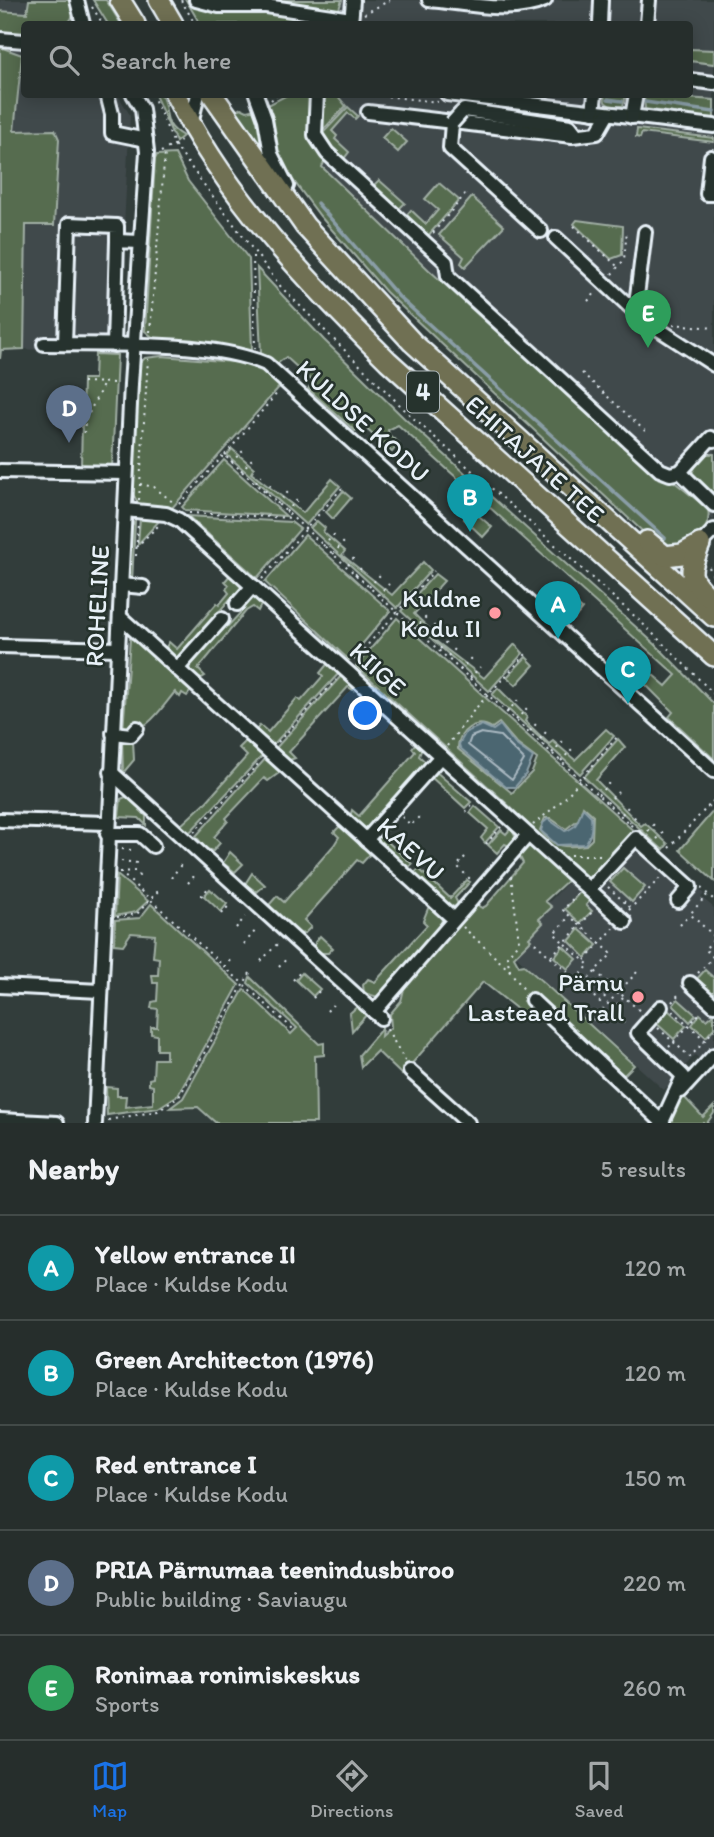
<!DOCTYPE html>
<meta charset="utf-8">
<style>
body{margin:0;font-family:Itim,sans-serif;background:#2e3634;color:#f1f3f6}
.you{position:absolute;left:366px;top:714px;width:24px;height:24px;margin:-18px;border:5px solid #fff;border-radius:50%;background:#1a73e8;box-shadow:0 0 0 10px #1a73e833}
.badge{display:grid;place-items:center;width:46px;height:46px;border-radius:50%;background:#1a73e8;color:#fff;font-size:23px;font-weight:700}
.pin{position:absolute;translate:-50% -58px;filter:drop-shadow(0 2px 4px #0008)}
.pin::after{content:'';position:absolute;top:37px;width:24px;height:21px;background:inherit;clip-path:polygon(0 0,100% 0,50% 100%)}
.list{margin:0;padding:0;list-style:none}
h2{display:flex;justify-content:space-between;align-items:center;height:91px;margin:0;padding:0 28px;font-size:30px}
h2 small{font-size:23px;font-weight:400;color:#a4a8a9}
.list li{display:grid;grid-template-columns:46px 1fr auto;gap:21px;align-items:center;box-sizing:border-box;height:105px;padding:0 28px;border-top:2px solid #424a48}
.list b{display:block;font-size:26px;white-space:nowrap}
.list p{margin:0;font-size:23px;white-space:nowrap;color:#a4a8a9}
.list em{font-size:23px;font-style:normal;color:#a4a8a9}
.icon{flex:none;width:38px;height:38px;fill:none;stroke:currentColor;stroke-width:2;stroke-linecap:round;stroke-linejoin:round}
.map{position:relative;flex:none;width:714px;height:1123px;overflow:hidden}
.search{position:absolute;background:#262e2c;box-shadow:0 4px 18px #0003;left:21px;right:21px;top:21px;height:77px;display:flex;align-items:center;gap:18px;box-sizing:border-box;padding:0 24px;border-radius:7px;color:#a4a8a9;font-size:26px}
.sheet{height:616px;background:#262e2c}
nav{display:flex;justify-content:space-around;align-items:center;box-sizing:border-box;height:98px;border-top:2px solid #424a48;background:#262e2c;font-size:19px;color:#a4a8a9}
nav a{display:grid;justify-items:center;gap:4px}
nav .on{color:#1a73e8}
.map>svg:first-child{display:block}
.built{fill:#41494c}
.green{fill:#576c50;stroke:#a0aea4;stroke-width:2;fill-rule:evenodd}
.water{fill:#4c6671;stroke:#8a9ea7;stroke-width:2}
.lines{fill:none;stroke-linecap:round;stroke-linejoin:round}
.shore{stroke:#aab9c2;stroke-width:2}
.stream{stroke:#8a9ea7;stroke-width:3.5}
.minor-casing{stroke:#e8f1f8;stroke-width:18}
.highway-casing{stroke:#e8f1f8;stroke-width:24}
.path{stroke:#e8f1f8;stroke-width:2;stroke-dasharray:2 5;stroke-linecap:butt}
.minor{stroke:#26332d;stroke-width:12}
.highway{stroke:#706f52;stroke-width:19}
.minor-bridge-casing{stroke:#e8f1f8;stroke-width:18;stroke-linecap:butt}
.minor-bridge{stroke:#26332d;stroke-width:12}
.poi-dot{fill:#ff9aa2;stroke:#26332d;stroke-width:2.5}
.labels{text-anchor:middle;stroke-width:5;stroke-linejoin:round;paint-order:stroke}
.shield{fill:#26332d;stroke:#aeb8bb;stroke-width:2}
.shield-label{font-size:24px;font-weight:bold;fill:#e8f1f8}
.street-label{font-size:26px;fill:#e8f1f8;stroke:#26332d}
.poi-label{font-size:26px;fill:#e8f1f8;stroke:#26332d;text-anchor:end}
</style>
<div class="map">
<svg width="714" height="1123" viewBox="0 0 714 1123">
<rect width="100%" height="100%" fill="#323d3b"/>
<filter id="ink" filterUnits="userSpaceOnUse"><feTurbulence type="fractalNoise" baseFrequency=".0143" numOctaves="2"/><feDisplacementMap in="SourceGraphic" scale="14" xChannelSelector="R" yChannelSelector="G"/><feConvolveMatrix kernelMatrix="1 2 1 2 8 2 1 2 1" color-interpolation-filters="sRGB"/></filter>
<g filter="url(#ink)">
<g class="built">
<polygon points="0,0 53,0 24,24 24,94 118,95 130,115 117,355 24,349 26,225 54,130 14,131 22,55 0,47"/>
<polygon points="199,0 714,0 714,520 710,518 708,509 672,481 659,480 429,270 322,167 310,135 309,95 690,94 690,24 212,24"/>
<polygon points="635,832 704,894 701,897 714,908 714,1051 709,1047 700,1059 695,1055 664,1090 506,947 571,879 593,878"/>
</g>
<g class="green">
<polygon points="29,0 69,0 74,14 68,24 24,24 24,35 0,32 0,11 27,13"/>
<polygon points="93,0 106,0 121,24 108,24"/>
<polygon points="186,0 194,4 271,10 332,21 334,24 200,24"/>
<polygon points="208,0 342,0 339,9 330,10 262,2"/>
<polygon points="0,47 22,55 14,131 55,130 59,139 54,225 26,225 24,349 1,350 0,359"/>
<polygon points="690,49 714,50 714,64 690,61"/>
<path d="M155,95H161C171,113 160,123 183,136L176,142Z"/>
<path d="M287,95H309L310,135L325,160L322,167L429,270L659,479L672,480L708,509C714,537 678,552 655,543L386,292L320,216L281,164L268,105Z"/>
<polygon points="323,95 337,95 346,106 320,133"/>
<polygon points="604,95 626,95 623,106 610,106 605,102"/>
<polygon points="644,95 714,100 714,119 645,109"/>
<polygon points="348,107 358,116 355,119 348,113 332,131 337,136 335,139 349,152 343,160 320,136"/>
<polygon points="241,108 247,111 255,109 263,129 265,151 235,111"/>
<polygon points="391,128 407,142 398,152 382,138"/>
<polygon points="637,129 714,138 714,142 642,133 640,138 636,137"/>
<polygon points="175,154 188,181 249,259 252,350 156,340 145,331 155,159 157,155"/>
<polygon points="379,180 405,203 398,210 372,187"/>
<polygon points="439,183 459,200 427,237 404,218 411,210 426,224 438,210 425,199"/>
<polygon points="472,197 504,226 465,267 461,263 464,257 439,235"/>
<polygon points="577,220 623,226 622,255 611,259 574,224"/>
<polygon points="257,268 324,340 404,418 657,646 714,704 714,759 669,717 673,712 645,684 653,675 666,686 676,675 398,425 388,430 389,435 399,443 392,452 363,426 355,431 308,389 313,382 286,357 278,363 261,353"/>
<polygon points="95,354 117,355 112,468 81,466 83,379 94,379"/>
<polygon points="162,356 246,363 264,370 281,385 172,508 140,506 131,491 140,363 145,358"/>
<polygon points="232,449 254,468 251,473 303,513 332,479 340,486 306,525 227,455"/>
<polygon points="706,454 714,454 714,496 692,473 699,459"/>
<polygon points="224,460 286,516 185,510 182,507"/>
<polygon points="343,491 351,498 333,519 326,512"/>
<polygon points="472,510 492,527 483,537 464,519"/>
<polygon points="188,516 291,522 300,529 257,578"/>
<polygon points="140,518 161,519 138,544"/>
<polygon points="135,521 132,583 127,583 130,528"/>
<polygon points="317,521 325,528 323,532 345,551 342,555 392,595 423,562 431,570 397,608 310,528"/>
<polygon points="305,535 390,611 349,660 265,582"/>
<polygon points="231,574 246,588 238,598 231,598 215,616 228,626 245,608 243,602 253,593 263,601 258,611 253,607 246,611 198,669 205,676 198,680 166,647 169,642 177,649 217,603 219,605 229,593 226,589 229,585 225,581"/>
<polygon points="435,574 444,581 414,614 436,635 433,639 484,678 515,644 523,653 489,691 401,611"/>
<polygon points="563,592 582,609 574,619 554,600"/>
<path d="M397,618L636,833L589,884L505,802L356,666ZM499,723L517,744L537,759L532,772L512,793L458,749C457,731 476,718 492,728ZM583,806L593,815L592,839L586,845C565,848 553,848 540,830L545,818H550L566,829L579,819Z"/>
<path d="M130,639H136L192,689L187,696L182,693L180,697L175,692C161,708 147,734 123,731Z"/>
<polygon points="526,657 534,665 516,685 507,677"/>
<polygon points="329,662 340,672 272,746 257,733 257,729 260,725 268,732 297,698 301,701 323,676 320,673"/>
<polygon points="342,675 352,684 353,690 348,687 289,752 295,758 287,761 275,749"/>
<polygon points="498,688 527,717 525,721 549,744 553,741 575,760 606,729 614,736 580,774 492,695"/>
<polygon points="122,737 133,740 134,760 123,773"/>
<polygon points="618,739 625,747 596,780 641,826 645,823 668,844 663,850 584,777"/>
<polygon points="245,742 250,742 264,754 190,832 180,826 207,801 247,756 239,748"/>
<polygon points="415,744 423,746 419,756 427,763 365,831 350,817 352,810 359,816 415,752 412,748"/>
<polygon points="267,757 279,767 279,773 268,781 264,778 226,818 228,821 214,837 220,843 213,851 206,849 196,836"/>
<polygon points="434,770 471,802 465,808 431,777"/>
<polygon points="128,796 143,807 140,810 146,816 146,825 139,818 119,817 121,799"/>
<polygon points="475,806 499,827 485,843 481,838 488,829 470,813"/>
<polygon points="714,810 714,881 680,850"/>
<polygon points="342,824 372,852 362,863 357,860 304,920 311,927 305,933 298,934 269,905 277,896 284,902 334,845 339,837 334,832"/>
<polygon points="511,828 517,840 511,847 505,844 497,853 488,845 501,830 506,834"/>
<polygon points="379,834 412,864 407,869 374,839"/>
<polygon points="533,846 569,879 545,901 552,907 539,919 543,923 529,938 531,940 514,957 519,966 524,965 634,1065 620,1079 529,995 523,1001 532,1011 527,1017 483,982 402,1075 377,1051 361,1067 359,1055 382,1028 381,1036 391,1027 390,1014 401,1001 404,989 426,960 477,905 482,908 486,906 523,863 519,855 523,848"/>
<polygon points="230,852 243,864 235,872 223,863"/>
<polygon points="623,868 645,887 632,902 610,882"/>
<polygon points="419,869 450,898 467,880 470,882 455,898 459,906 450,907 413,874"/>
<polygon points="252,873 265,885 257,892 245,884"/>
<polygon points="117,875 148,901 136,912 115,916"/>
<polygon points="210,889 227,904 221,912 204,896"/>
<polygon points="580,892 590,901 586,905 592,911 580,923 565,909"/>
<polygon points="151,904 239,985 178,1095 158,1108 107,1115 106,1087 117,1088 117,1096 126,1096 125,1107 153,1104 153,1086 149,1085 149,1079 153,1078 154,1059 166,1059 166,1050 157,1050 157,1035 151,1034 151,1027 157,1027 158,1009 151,1008 152,1002 157,1001 158,983 153,983 152,975 158,975 159,958 153,957 155,935 131,933 123,945 114,944 115,920 140,918"/>
<polygon points="429,906 442,917 441,926 386,989 378,997 364,993 363,985 368,979 375,982 427,925 423,921"/>
<polygon points="579,929 597,945 586,958 569,941"/>
<polygon points="320,936 333,948 328,953 321,953 315,949 315,942"/>
<polygon points="563,946 577,959 568,969 554,957"/>
<polygon points="705,970 714,978 714,991 711,995 695,981"/>
<polygon points="302,973 320,989 313,996 296,980"/>
<polygon points="250,977 319,1044 324,1043 324,1055 315,1056 316,1123 216,1123 198,1107 170,1108 183,1098 244,989 291,1034 297,1028 248,983"/>
<polygon points="678,999 696,1015 690,1022 673,1005"/>
<polygon points="359,1005 368,1013 352,1031 350,1013"/>
<polygon points="668,1010 686,1026 674,1039 656,1023"/>
<polygon points="700,1014 707,1020 714,1014 714,1028 706,1037 692,1025"/>
<path d="M714,1058V1065L685,1098L703,1117L714,1106V1113L707,1123H671C665,1107 703,1070 714,1058Z"/>
</g>
<g class="water">
<polygon points="482,725 493,730 500,725 515,744 533,757 526,774 515,787 506,787 460,748 459,744 466,732"/>
<path d="M583,808L591,816C592,827 592,835 585,844L557,845L541,831L543,823L548,819L565,831C580,826 577,819 583,808Z"/>
</g>
<g class="lines">
<polygon class="shore" points="481,733 500,736 524,760 512,780 468,745 471,737"/>
<g class="stream">
<polyline points="608,99 622,101"/>
<polyline points="645,102 714,112"/>
<polyline points="317,203 399,297 665,538"/>
</g>
<defs>
<g id="minor">
<polyline points="77,0 83,24"/>
<polyline points="196,0 219,6 266,6 351,19"/>
<path d="M429,0C465,3 511,15 545,0"/>
<polyline points="351,24 353,0"/>
<polyline points="600,24 601,0"/>
<polyline points="647,24 649,0"/>
<polyline points="0,39 24,41"/>
<polyline points="690,80 714,83"/>
<polyline points="107,94 112,114 112,133 146,140"/>
<polyline points="256,94 265,119 271,154 287,186"/>
<polyline points="317,94 315,135 327,153 446,262 448,276 660,470 670,474 680,472 714,505"/>
<polyline points="447,94 714,126"/>
<polyline points="368,112 572,136 597,133 608,114"/>
<polyline points="593,112 595,94"/>
<polyline points="461,113 464,110 570,126 577,135"/>
<polyline points="632,117 636,94"/>
<polyline points="452,123 450,148 541,231"/>
<polyline points="191,124 198,94"/>
<polyline points="711,157 707,194 714,194"/>
<polyline points="556,238 643,319 714,365"/>
<polyline points="635,312 645,232"/>
<path d="M44,344C106,345 210,340 266,364L714,771"/>
<polyline points="65,344 69,224 117,226 117,241"/>
<polyline points="114,345 117,241 140,242"/>
<polyline points="0,471 126,473"/>
<polyline points="680,472 711,438 714,440"/>
<polyline points="125,510 166,514 179,520 625,922"/>
<polyline points="700,544 714,530"/>
<polyline points="121,585 143,587"/>
<polyline points="237,604 253,586"/>
<polyline points="120,617 454,919"/>
<polyline points="0,646 118,649"/>
<polyline points="177,669 222,619"/>
<polyline points="113,733 131,735 137,728"/>
<polyline points="111,772 381,1018"/>
<polyline points="0,820 108,823"/>
<polyline points="107,834 140,834 153,846"/>
<polyline points="366,840 441,756"/>
<polyline points="589,889 636,838 690,887 678,901"/>
<polyline points="690,983 714,1005"/>
<polyline points="0,986 100,991"/>
<polyline points="532,1000 663,1123"/>
<polyline points="661,1007 638,1033 683,1076 662,1122"/>
<polyline points="374,1012 528,835"/>
<polyline points="410,1071 468,1123"/>
<polyline points="681,1091 714,1055"/>
<polyline points="0,1120 57,1123"/>
<polyline points="95,1123 131,384 147,152 142,109 133,94"/>
</g>
<g id="highway">
<polyline points="120,0 135,24"/>
<polyline points="159,0 173,24"/>
<path d="M175,94C225,196 308,282 388,361L714,656"/>
<polyline points="212,94 305,226 412,342 714,617"/>
<polyline points="647,541 665,556 682,554 700,544"/>
<path d="M700,544C690,571 686,576 708,596"/>
</g>
</defs>
<use href="#minor" class="minor-casing"/>
<use href="#highway" class="highway-casing"/>
<g class="path">
<polyline points="181,0 195,24"/>
<polyline points="92,7 103,24"/>
<polyline points="364,14 390,0"/>
<polyline points="152,94 175,146 281,287 411,416 640,621 714,694"/>
<polyline points="367,94 438,102"/>
<polyline points="271,100 278,94"/>
<polyline points="161,152 183,140"/>
<polyline points="574,226 617,266"/>
<polyline points="433,233 467,192"/>
<polyline points="253,256 255,348"/>
<polyline points="612,274 624,260 627,230"/>
<polyline points="588,301 597,291"/>
<polyline points="673,324 714,328"/>
<polyline points="150,332 165,152"/>
<polyline points="582,373 645,431"/>
<polyline points="83,382 117,383"/>
<polyline points="84,433 85,421 104,383"/>
<polyline points="225,455 278,392"/>
<polyline points="231,462 243,451"/>
<polyline points="241,471 252,459"/>
<polyline points="256,482 262,475"/>
<polyline points="140,484 154,487 174,503"/>
<polyline points="265,492 272,483"/>
<polyline points="139,500 148,359"/>
<polyline points="179,504 224,455 632,826"/>
<polyline points="277,504 288,492"/>
<polyline points="286,512 297,500"/>
<polyline points="189,513 292,518"/>
<polyline points="323,546 335,534"/>
<polyline points="136,547 158,526"/>
<polyline points="333,554 344,542"/>
<polyline points="136,556 138,523"/>
<polyline points="348,565 354,558"/>
<polyline points="709,567 714,578"/>
<polyline points="355,575 363,566"/>
<polyline points="262,579 342,488"/>
<polyline points="369,587 380,575"/>
<polyline points="378,595 389,584"/>
<polyline points="415,629 426,617"/>
<polyline points="424,637 435,625"/>
<polyline points="440,649 446,642"/>
<polyline points="448,656 454,649"/>
<polyline points="354,660 434,571"/>
<polyline points="460,670 471,658"/>
<polyline points="470,678 480,667"/>
<polyline points="507,712 518,700"/>
<polyline points="516,720 527,708"/>
<polyline points="530,731 536,724"/>
<polyline points="540,739 546,732"/>
<polyline points="278,742 336,680"/>
<polyline points="447,746 475,709 526,654"/>
<polyline points="552,753 563,741"/>
<polyline points="561,761 572,749"/>
<polyline points="598,795 609,783"/>
<polyline points="607,803 618,792"/>
<polyline points="466,812 474,802"/>
<polyline points="622,814 628,807"/>
<polyline points="402,817 411,825 422,814"/>
<polyline points="629,823 638,814"/>
<polyline points="533,825 564,799 617,737"/>
<polyline points="648,831 654,824"/>
<polyline points="194,832 260,762"/>
<polyline points="657,839 664,832"/>
<polyline points="486,844 501,827"/>
<polyline points="669,848 714,800"/>
<polyline points="122,849 131,850"/>
<polyline points="570,855 603,855"/>
<polyline points="465,857 457,866 472,881"/>
<polyline points="121,861 138,863"/>
<polyline points="119,872 135,871 139,876 141,873"/>
<polyline points="120,872 293,1029"/>
<polyline points="171,878 183,862"/>
<polyline points="188,883 196,874"/>
<polyline points="608,887 631,908"/>
<polyline points="701,888 714,900"/>
<polyline points="577,894 563,910 612,954 595,971 641,1012"/>
<polyline points="707,895 690,914 714,936"/>
<polyline points="201,896 210,886"/>
<polyline points="629,910 660,878"/>
<polyline points="222,914 230,904"/>
<polyline points="117,917 137,914 159,890"/>
<polyline points="680,925 689,915"/>
<polyline points="463,927 510,971 525,991"/>
<polyline points="236,928 245,917"/>
<polyline points="535,943 576,980 589,965 564,943 593,911"/>
<polyline points="244,944 257,929"/>
<polyline points="551,956 564,943 554,933 569,917"/>
<polyline points="713,957 705,949 714,939"/>
<polyline points="585,960 614,928"/>
<polyline points="261,961 280,941"/>
<polyline points="224,967 233,957"/>
<polyline points="279,967 288,957"/>
<polyline points="510,971 507,956 519,941 511,875"/>
<polyline points="595,972 582,986 600,1002 612,989"/>
<polyline points="698,973 714,956"/>
<polyline points="293,980 302,970"/>
<polyline points="313,998 322,988"/>
<polyline points="623,998 610,1012 628,1026"/>
<polyline points="672,1002 680,993"/>
<polyline points="327,1011 336,1001"/>
<polyline points="673,1011 705,1040 714,1030"/>
<polyline points="593,1020 637,972"/>
<polyline points="658,1028 690,1057 704,1042"/>
<polyline points="387,1029 405,1061"/>
<polyline points="669,1047 701,1012"/>
<polyline points="108,1120 158,1111 179,1097 250,973"/>
</g>
<use href="#minor" class="minor"/>
<use href="#highway" class="highway"/>
<defs>
<polyline id="minor-bridge" points="452,123 461,113"/>
</defs>
<use href="#minor-bridge" class="minor-bridge-casing"/>
<use href="#minor-bridge" class="minor-bridge"/>
</g>
</g>
<g class="poi-dot">
<circle cx="495" cy="613" r="7"/>
<circle cx="638" cy="997" r="7"/>
</g>
<g class="labels">
<rect class="shield" x="407" y="371.5" width="32" height="41" rx="5"/>
<g class="shield-label">
<text x="423" y="400">4</text>
</g>
<g class="street-label">
<text transform="translate(363 421) rotate(42)" y="9">KULDSE KODU</text>
<text transform="translate(535 459) rotate(42)" y="9">EHITAJATE TEE</text>
<text transform="translate(97 606) rotate(-87)" y="9">ROHELINE</text>
<text transform="translate(378 669) rotate(42)" y="9">KIIGE</text>
<text transform="translate(411 849) rotate(42)" y="9">KAEVU</text>
</g>
<g class="poi-label">
<text x="481" y="607">Kuldne<tspan x="481" dy="30">Kodu II</tspan></text>
<text x="624" y="991">Pärnu<tspan x="624" dy="30">Lasteaed Trall</tspan></text>
</g>
</g>
</svg>
<div class="you"></div>
<div class="pin badge" style="left:558px;top:639px;background:#0f9aa8">A</div>
<div class="pin badge" style="left:470px;top:532px;background:#0f9aa8">B</div>
<div class="pin badge" style="left:628px;top:704px;background:#0f9aa8">C</div>
<div class="pin badge" style="left:69px;top:443px;background:#5c6f8a">D</div>
<div class="pin badge" style="left:648px;top:348px;background:#2e9e5b">E</div>
<div class="search"><svg class="icon" aria-label="search" viewBox="0 0 24 24"><circle cx="10" cy="10" r="6"/><path d="M15 15l6 6"/></svg>Search here</div>
</div>
<section class="sheet">
<h2>Nearby<small>5 results</small></h2>
<ul class="list">
<li><span class="badge" style="background:#0f9aa8">A</span><div><b>Yellow entrance II</b><p>Place · Kuldse Kodu</p></div><em>120 m</em></li>
<li><span class="badge" style="background:#0f9aa8">B</span><div><b>Green Architecton (1976)</b><p>Place · Kuldse Kodu</p></div><em>120 m</em></li>
<li><span class="badge" style="background:#0f9aa8">C</span><div><b>Red entrance I</b><p>Place · Kuldse Kodu</p></div><em>150 m</em></li>
<li><span class="badge" style="background:#5c6f8a">D</span><div><b>PRIA Pärnumaa teenindusbüroo</b><p>Public building · Saviaugu</p></div><em>220 m</em></li>
<li><span class="badge" style="background:#2e9e5b">E</span><div><b>Ronimaa ronimiskeskus</b><p>Sports</p></div><em>260 m</em></li>
</ul>
</section>
<nav>
<a class="on"><svg class="icon" aria-label="map" viewBox="0 0 24 24"><path d="M3 6l6-2 6 2 6-2v14l-6 2-6-2-6 2zM9 4v14M15 6v14"/></svg>Map</a>
<a><svg class="icon" aria-label="directions" viewBox="0 0 24 24"><path d="M12 3l9 9-9 9-9-9zM9 14v-3h6M13 9l2 2-2 2"/></svg>Directions</a>
<a><svg class="icon" aria-label="saved" viewBox="0 0 24 24"><path d="M7 4h10v16l-5-4-5 4z"/></svg>Saved</a>
</nav>
